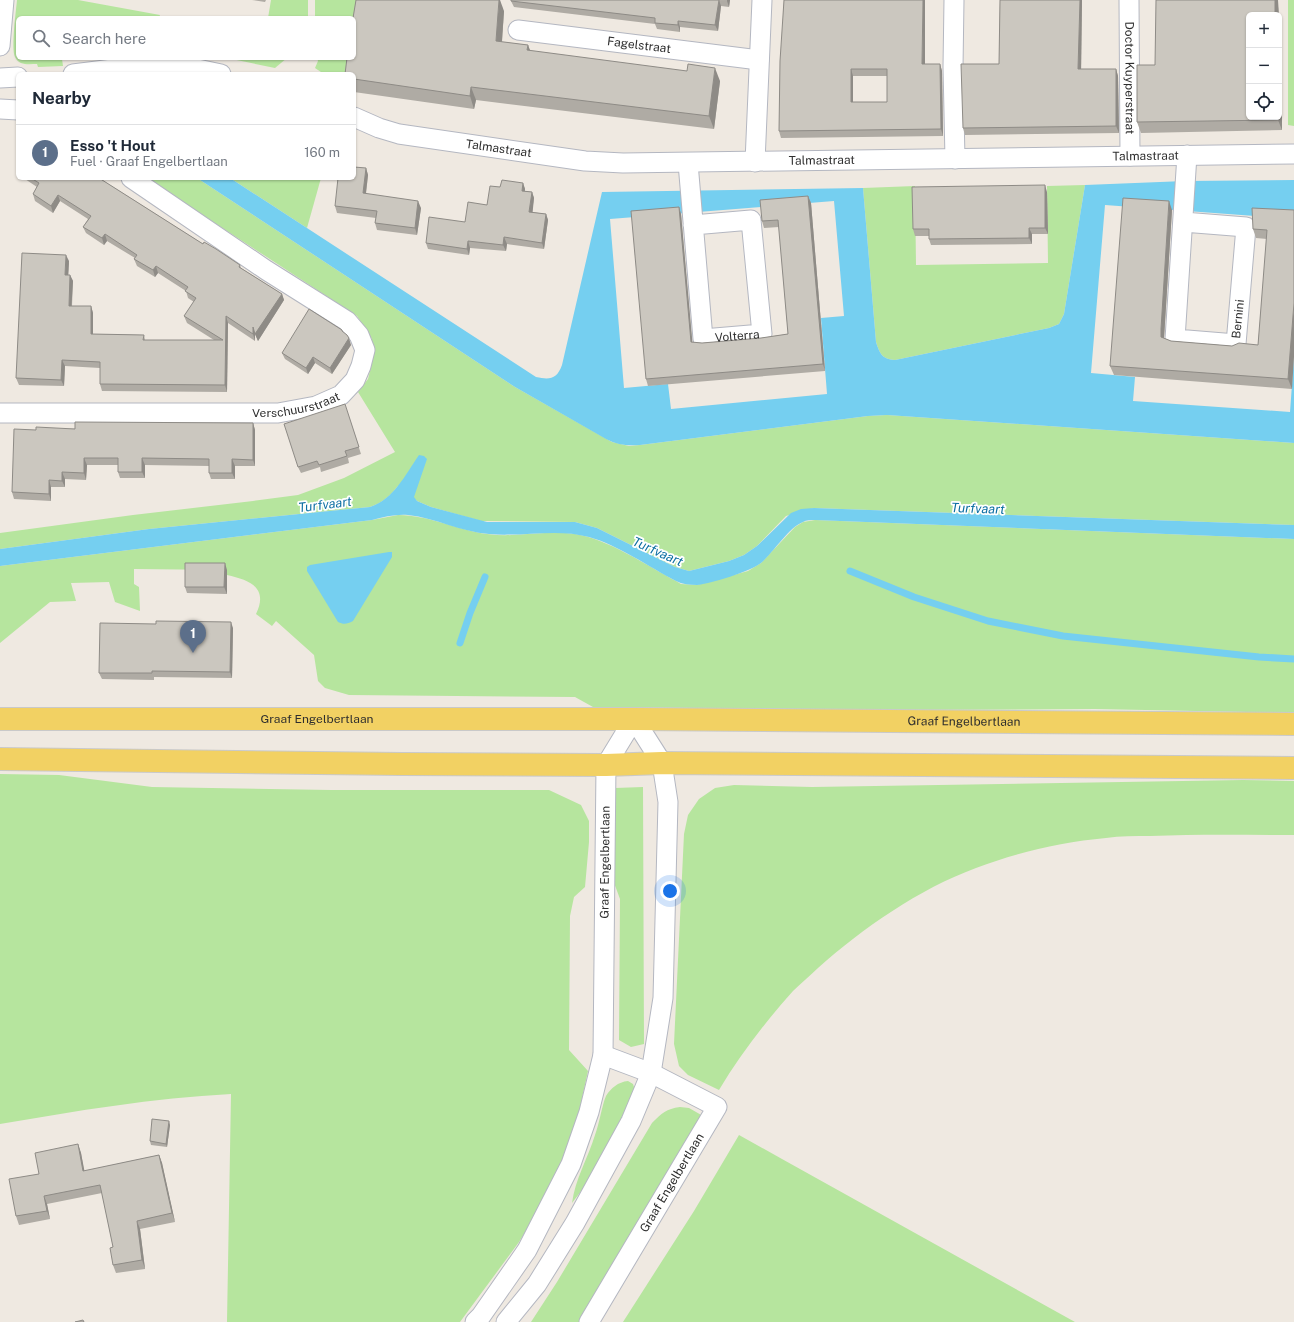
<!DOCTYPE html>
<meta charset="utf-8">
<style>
body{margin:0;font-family:"Public Sans",sans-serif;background:#f6f6f7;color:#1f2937}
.controls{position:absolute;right:12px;top:12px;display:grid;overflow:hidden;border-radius:6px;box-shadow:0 1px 3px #0004}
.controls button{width:36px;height:36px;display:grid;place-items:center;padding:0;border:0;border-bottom:1px solid #e0e1e3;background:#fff;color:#1f2937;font:20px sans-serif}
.you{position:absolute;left:670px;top:891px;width:14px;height:14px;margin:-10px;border:3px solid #fff;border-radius:50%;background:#1a73e8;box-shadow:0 0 0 6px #1a73e833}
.badge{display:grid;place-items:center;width:26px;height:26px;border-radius:50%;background:#db2777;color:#fff;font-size:13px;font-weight:700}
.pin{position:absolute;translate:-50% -33px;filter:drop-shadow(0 1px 2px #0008)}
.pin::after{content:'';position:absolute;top:21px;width:14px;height:12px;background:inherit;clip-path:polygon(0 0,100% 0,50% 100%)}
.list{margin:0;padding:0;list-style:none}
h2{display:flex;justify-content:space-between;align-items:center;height:52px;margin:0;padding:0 16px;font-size:17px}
h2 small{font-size:13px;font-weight:400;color:#747a83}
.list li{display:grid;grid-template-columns:26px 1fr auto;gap:12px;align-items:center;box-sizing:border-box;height:56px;padding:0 16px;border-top:1px solid #e0e1e3}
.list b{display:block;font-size:15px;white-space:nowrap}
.list p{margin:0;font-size:13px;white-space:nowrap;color:#747a83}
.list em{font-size:13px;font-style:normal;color:#747a83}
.icon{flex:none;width:22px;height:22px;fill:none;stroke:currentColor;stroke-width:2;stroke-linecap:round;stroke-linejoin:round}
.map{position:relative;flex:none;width:1294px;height:1322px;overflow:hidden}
.search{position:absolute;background:#fff;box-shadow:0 1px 3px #0004;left:16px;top:16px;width:340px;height:44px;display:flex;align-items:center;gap:10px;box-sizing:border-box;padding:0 14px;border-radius:6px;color:#747a83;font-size:15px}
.panel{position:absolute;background:#fff;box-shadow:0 1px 3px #0004;left:16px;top:72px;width:340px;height:108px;border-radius:6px}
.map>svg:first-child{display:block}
.green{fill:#b6e59e}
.water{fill:#75cff0;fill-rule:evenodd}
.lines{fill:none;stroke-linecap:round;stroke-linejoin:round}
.stream{stroke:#75cff0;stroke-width:7}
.street-casing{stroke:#b4b7c1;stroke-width:21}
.primary-casing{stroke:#c9c9c9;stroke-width:24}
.street{stroke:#fff;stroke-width:19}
.primary{stroke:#f2d163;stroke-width:22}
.wall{fill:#afaba4;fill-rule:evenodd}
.shaded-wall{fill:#8e8b86}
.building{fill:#cbc7bf;stroke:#8e8b86;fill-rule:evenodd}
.labels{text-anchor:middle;stroke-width:3.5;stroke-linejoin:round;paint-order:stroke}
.street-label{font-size:12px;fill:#2e2e2e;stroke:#fff}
.water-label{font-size:13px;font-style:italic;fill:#0d6fa3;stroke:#fff}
</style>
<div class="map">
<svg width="1294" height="1322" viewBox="0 0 1294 1322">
<rect width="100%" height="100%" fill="#efe9e1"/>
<g class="green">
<path d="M17,0H78L160,15L159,18H18V58H68L62,59L63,66L38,67L37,64C29,64 19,66 15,57C11,48 16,11 17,0Z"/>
<polygon points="271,0 308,0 308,18 268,18"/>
<polygon points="315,0 357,0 354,18 315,18"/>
<polygon points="1288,0 1294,0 1294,126 1288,125"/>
<polygon points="227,58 287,58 275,68"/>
<polygon points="317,58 348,58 345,74 324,74 315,68 318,61"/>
<path d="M146,178H197L515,387L612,442L629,446L640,445L868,416L887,415L1294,443V525L814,508L786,516L757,546L744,555L729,561L689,571L675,567L597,528L575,522L481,521L431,507L417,501L398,486C390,496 382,503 370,507L149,529L0,549V533L133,515L253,501L298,495L344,478L395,452L358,392L368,379L372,363V339L357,316Z"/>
<polygon points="230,178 321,178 307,228"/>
<path d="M1085,185L1064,314L1059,324L1049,328L895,360C882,359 880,354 876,342L863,188L915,186L916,265L1048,263L1047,186Z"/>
<path d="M398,515C429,515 457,530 487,534C516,538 546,530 575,534C608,539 646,565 676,581L681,584L697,585L748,571L761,563L795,527L803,522L815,520L1294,539V713L1095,709L897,710L593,707L575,697L349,695L325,688L318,681L314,655L276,621L272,626L256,614C269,587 249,580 227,575V570L134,569V584L139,587L140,611L115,602L109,582L71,583L76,601L50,602L0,643V566L372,520Z"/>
<path d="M0,774L59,775L152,787L331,790H549L581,805L589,821V842L585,887L574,897L570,916L569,1050L588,1071L579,1112L565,1159L550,1191L519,1242L460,1322H227L231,1094C153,1098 76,1111 0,1124Z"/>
<path d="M1243,780L1294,781V835C1246,835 1198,834 1150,836C1135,836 1120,836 1106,838C1062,842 1018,852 976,868C919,889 863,928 818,968C810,976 801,983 793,991C766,1021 740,1055 719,1090L688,1075L679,1066L674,1044L684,834L688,815L699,799L715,788L734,785L812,787Z"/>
<polygon points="643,787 644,1044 631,1047 619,1040 620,899 613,880 615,788"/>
<path d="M628,1081L633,1084L635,1090L625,1117L591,1178L572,1203C575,1179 588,1158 595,1135C599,1125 602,1105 606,1096C611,1088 618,1082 628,1081Z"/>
<path d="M680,1107L689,1108L703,1116L581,1322H531L557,1282L652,1123C662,1113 666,1109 680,1107Z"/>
<polygon points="739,1135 782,1159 1075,1322 623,1322 694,1211"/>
</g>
<g class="water">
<path d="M197,178H230L536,377C550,380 557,379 562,365L602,192L863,188L876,342C880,354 882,359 895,360L1049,328L1059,324L1064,314L1085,185L1185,181L1294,180V219L1105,205L1091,373L1135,377L1133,401L1290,412L1294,357V443L887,415L868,416L640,445C628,446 617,445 606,439L515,387ZM834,201L844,316L821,318L827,394L671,409L668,384L624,388L610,219Z"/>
<path d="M419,455L424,456L427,459L414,497L417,501L431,507L487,522H575L597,528L675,567L689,571L729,561L744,555L757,546L791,513L801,509L814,508L1294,525V539L815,520C811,520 806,520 803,522C789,527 773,553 761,563C751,571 710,584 697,585C690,585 682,584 676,581C649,567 618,545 589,537C557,528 522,537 489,534C461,532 436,518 408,515C396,514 384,517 372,520L0,566V549L149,529L370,507C394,499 405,475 419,455Z"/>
<path d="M389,552H392V557L353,621C347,624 344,625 338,622L307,571V567L310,565Z"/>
</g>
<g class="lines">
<g class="stream">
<polyline points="850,571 914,597 988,621 1063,636 1259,657 1294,659"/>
<polyline points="460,643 470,613 485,577"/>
</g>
<defs>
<g id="street">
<polyline points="954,0 953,67 955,159"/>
<path id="s1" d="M1129,0L1130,156"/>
<path id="s2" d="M518,30L759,60"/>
<polyline points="0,46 4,0"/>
<polyline points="73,74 145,65 188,67 221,74"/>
<polyline points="0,78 18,77"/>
<polyline points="0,109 18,110"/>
<path id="s3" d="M354,117L379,128L399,134L585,161L623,163L1294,154"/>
<polyline points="755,162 762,0"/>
<path id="s4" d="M688,163L703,339L762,334L751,220L693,225"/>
<polyline points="1183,222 1246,227 1236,344 1175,339 1187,155"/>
<path id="s5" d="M0,413H278L316,406L341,395L355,380L361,366L365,350L359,335L347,321L266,270L131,178"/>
<path id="s6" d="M475,1322L481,1316L527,1250L571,1164L589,1112L603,1055L606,765L634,719L662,763L668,802L663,998L651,1073L631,1121L575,1223L537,1284L506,1322"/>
<path id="s7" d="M589,1322L717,1107L651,1073L603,1055"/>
</g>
<g id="primary">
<path id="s8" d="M0,719H634L1294,724"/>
<polyline points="0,759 402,764 606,765 662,763 1294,768"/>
</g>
</defs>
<use href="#street" class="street-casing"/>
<use href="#primary" class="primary-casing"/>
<use href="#street" class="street"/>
<use href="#primary" class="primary"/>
</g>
<g class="wall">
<polygon points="252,0 266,0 265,2"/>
<polygon points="730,0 729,7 721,6 718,31 680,27 680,32 657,29 655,24 514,7 511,1"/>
<path d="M784,0L925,64H940L942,71L943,136L781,138L779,131ZM853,76H887V102H853Z"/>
<polygon points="1000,0 1082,0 1081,69 1116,69 1118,76 1119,133 965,135 963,128 999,64"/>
<polygon points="504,11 502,42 528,45 530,51 720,81 714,129 476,100 474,109 354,92 354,74"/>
<polygon points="1249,15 1279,117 1279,95 1282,103 1282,130 1141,133 1137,122 1155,65"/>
<polygon points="366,168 368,175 366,194 421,208 417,235 377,230 375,223 376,218 337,213 335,206"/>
<polygon points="25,178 99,178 203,244 240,265 241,268 282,294 284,300 258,341 255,334 255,341 228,323 227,392 102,391 100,384 100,368 65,366 64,386 19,385 16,378 69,261 68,275 70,275 73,281 72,306 91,306 93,313 93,334 144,335 145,340 214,340 187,323 184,316 194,302 188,298 186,291 158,273 155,277 137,266 134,259 135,258 107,241 104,245 86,233 83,227 88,219 60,201 53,213 35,201 33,194 37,187 25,179"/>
<polygon points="523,183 525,189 525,191 532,192 534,198 532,212 546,214 548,220 544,249 507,244 506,251 470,248 469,255 428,249 426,243 465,222 487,205 500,187"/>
<polygon points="1047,192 1048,234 1032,234 1032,244 931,245 929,239 929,236 915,236 913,229"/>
<polygon points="808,196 811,203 825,371 648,386 646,379 679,207 681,214 692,342 702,343 761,338 788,334 779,227 764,228 762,221"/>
<polygon points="1172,210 1164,338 1171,341 1232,346 1258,345 1267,239 1256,238 1253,229 1294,210 1292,389 1114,375 1110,366"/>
<polygon points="343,332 351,345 332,374 315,363 308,374 285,359 282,353"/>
<polygon points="347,411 361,454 348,458 349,463 321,472 320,467 301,473 298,467"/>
<polygon points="253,423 255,430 255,466 235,466 235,479 211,479 209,473 209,466 145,465 145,478 120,478 118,472 118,465 87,465 86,480 65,479 65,487 51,487 51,501 14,499 12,492 36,430"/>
<polygon points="227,570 227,594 187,593 185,587"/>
<polygon points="233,628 232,678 154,677 154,680 102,679 99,673"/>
<polygon points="170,1125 167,1147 151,1145 150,1141"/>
<polygon points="78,1144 81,1153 84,1171 159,1155 162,1163 175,1222 140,1229 145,1269 116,1273 113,1265 113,1247 102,1193 47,1204 50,1219 19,1225 16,1216 39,1174"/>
</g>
<g class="shaded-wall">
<polygon points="499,0 500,0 504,11 501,54 496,41"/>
<polygon points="719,0 721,6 718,31 715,25"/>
<polygon points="727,0 730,0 729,7 727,1"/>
<polygon points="923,0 925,0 925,71 922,64"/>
<polygon points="1080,0 1082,0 1081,76 1078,69"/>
<polygon points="1275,0 1278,0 1279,15 1275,15"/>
<polygon points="678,21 680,27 680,32 678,25"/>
<polygon points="1279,32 1280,69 1279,67"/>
<polygon points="528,45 533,58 527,50"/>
<polygon points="940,64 942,71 943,136 941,129"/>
<polygon points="715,68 720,81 714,129 709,116"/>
<polygon points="851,69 853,76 853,109 851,102"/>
<polygon points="1116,69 1118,76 1119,133 1116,126"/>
<polygon points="471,87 476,100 474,109 470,96"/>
<polygon points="1279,95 1282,103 1282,130 1278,120 1278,117 1279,117"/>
<polygon points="366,168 368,175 365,200 363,193"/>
<polygon points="523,183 525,189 524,197 522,191"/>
<polygon points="1045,185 1047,192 1048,234 1045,228"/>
<polygon points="532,192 534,198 532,218 529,212"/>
<polygon points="58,195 60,201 53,213 51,206"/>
<polygon points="808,196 811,203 825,371 823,364"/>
<polygon points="418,201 421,208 417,235 415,228"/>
<polygon points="1169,201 1172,210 1164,338 1161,337 1161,329"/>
<polygon points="679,207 681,214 693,349 691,342"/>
<polygon points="546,214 548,220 544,249 542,243"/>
<polygon points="1029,228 1032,234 1032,244 1029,238"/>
<polygon points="105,234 107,241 104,245 102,238"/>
<polygon points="504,237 507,244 506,251 503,245"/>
<polygon points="468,241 470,248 469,255 467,249"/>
<polygon points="66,255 69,261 68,281 65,275"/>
<polygon points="156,266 158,273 155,277 153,270"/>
<polygon points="70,275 73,281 71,313 69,306"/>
<polygon points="282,294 284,300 258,341 255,334 255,341 253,334 253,327"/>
<polygon points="1294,303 1294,357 1292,389 1288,379"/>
<polygon points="91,306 93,313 93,340 91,334"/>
<polygon points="226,316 228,323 227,392 225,385"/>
<polygon points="349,338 351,345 332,374 330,368"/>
<polygon points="313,357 315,363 308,374 306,368"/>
<polygon points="62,360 65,366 64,386 61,380"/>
<polygon points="253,423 255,430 255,466 253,460"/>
<polygon points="84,458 87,465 86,480 84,473"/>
<polygon points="142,458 145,465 145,478 142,472"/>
<polygon points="232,459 235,466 235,479 232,473"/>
<polygon points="62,472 65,479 65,487 62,481"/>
<polygon points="49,480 51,487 51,501 49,494"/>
<polygon points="225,563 227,570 227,594 224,587"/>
<polygon points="231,622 233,628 232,678 230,672"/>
<polygon points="169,1121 170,1125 167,1147 166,1144"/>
<polygon points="78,1144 81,1153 86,1179 83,1171"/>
<polygon points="159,1155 162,1163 175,1222 172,1213"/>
<polygon points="44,1196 47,1204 50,1219 47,1211"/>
<polygon points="137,1221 140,1229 145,1269 142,1260"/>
</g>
<g class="building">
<polygon points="356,0 499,0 496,41 528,45 527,50 687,71 688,64 715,68 709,116 471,87 470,96 354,79 354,74 345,74 347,58 354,58 354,18 353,18"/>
<polygon points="511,0 719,0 715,25 678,21 678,25 655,23 655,18 511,1"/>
<path d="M784,0H923L922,64H940L941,129L779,131L780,61ZM851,69H887V102H851Z"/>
<polygon points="1000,0 1080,0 1078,69 1116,69 1116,126 963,128 961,64 999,64"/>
<polygon points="1156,0 1275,0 1275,15 1249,15 1249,117 1278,117 1278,120 1137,122 1137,65 1155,65"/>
<polygon points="354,167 366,168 363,193 418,201 415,228 375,223 377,211 335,206 338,178 354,178"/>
<polygon points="31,178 99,178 203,244 204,242 216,249 240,265 239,267 282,294 255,334 253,327 253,334 226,316 225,385 100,384 100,362 62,360 61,380 16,378 22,253 66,255 65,275 70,275 69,306 91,306 91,334 144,335 143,340 223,340 184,316 196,298 185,291 188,287 156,266 153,270 134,259 137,255 105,234 102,238 83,227 91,216 58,195 51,206 33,194 39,183"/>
<polygon points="502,180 523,183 522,191 532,192 529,212 546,214 542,243 504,237 503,245 468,241 467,249 426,243 429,217 465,222 468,202 487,205 490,186 500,187"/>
<polygon points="1045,185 1045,228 1029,228 1029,238 929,239 929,229 913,229 912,187"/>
<polygon points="808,196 823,364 646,379 631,211 679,207 691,342 702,343 761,338 788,334 778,220 762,221 760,200"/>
<polygon points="1123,198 1169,201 1161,329 1161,337 1171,341 1232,346 1239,343 1258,345 1267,230 1253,229 1252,208 1294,210 1294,303 1288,379 1110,366"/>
<polygon points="309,309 342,330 342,331 347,335 349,338 330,368 313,357 306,368 282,353"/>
<polygon points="345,404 359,447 345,451 347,456 319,465 317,461 298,467 284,424"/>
<polygon points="75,422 253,423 253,460 232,459 232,473 209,473 209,459 142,458 142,472 118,472 118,458 84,458 84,473 62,472 62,481 49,480 49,494 12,492 14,429 36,430 36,427 75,429"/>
<polygon points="185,563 225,563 224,587 185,587"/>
<polygon points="156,621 231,622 230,672 152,671 152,673 99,673 100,623 156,624"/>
<polygon points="152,1119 169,1121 166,1144 150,1141"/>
<polygon points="78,1144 83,1171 159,1155 172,1213 137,1221 142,1260 113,1265 110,1248 113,1247 100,1185 44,1196 47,1211 16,1216 9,1179 39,1174 35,1153"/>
<polygon points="83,1320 84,1322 75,1322"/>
</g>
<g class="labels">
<g class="street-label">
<text dy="4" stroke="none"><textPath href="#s2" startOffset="122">Fagelstraat</textPath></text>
<text dy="4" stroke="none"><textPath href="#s1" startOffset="78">Doctor Kuyperstraat</textPath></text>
<text dy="4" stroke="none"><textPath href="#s3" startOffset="149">Talmastraat</textPath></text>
<text dy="4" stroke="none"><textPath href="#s3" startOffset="797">Talmastraat</textPath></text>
<text dy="4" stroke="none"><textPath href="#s3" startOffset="473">Talmastraat</textPath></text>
<text transform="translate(1238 319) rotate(-84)" y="4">Bernini</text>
<text dy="4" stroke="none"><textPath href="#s4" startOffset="211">Volterra</textPath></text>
<text dy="4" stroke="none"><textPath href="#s5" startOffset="297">Verschuurstraat</textPath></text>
<text dy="4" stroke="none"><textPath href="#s8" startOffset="317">Graaf Engelbertlaan</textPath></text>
<text dy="4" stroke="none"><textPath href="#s8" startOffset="964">Graaf Engelbertlaan</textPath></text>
<text dy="4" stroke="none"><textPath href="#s6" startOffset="492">Graaf Engelbertlaan</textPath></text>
<text dy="4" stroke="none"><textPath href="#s7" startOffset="162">Graaf Engelbertlaan</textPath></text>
</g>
<g class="water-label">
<text transform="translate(325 504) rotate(-7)" y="5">Turfvaart</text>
<text transform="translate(978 508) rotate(2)" y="5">Turfvaart</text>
<text transform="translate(658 551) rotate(24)" y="5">Turfvaart</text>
</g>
</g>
</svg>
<div class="controls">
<button>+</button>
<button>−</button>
<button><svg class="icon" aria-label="locate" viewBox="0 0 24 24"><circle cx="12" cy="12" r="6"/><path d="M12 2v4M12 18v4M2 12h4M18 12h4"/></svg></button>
</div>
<div class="you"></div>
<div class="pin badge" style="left:193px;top:653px;background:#5c6f8a">1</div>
<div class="search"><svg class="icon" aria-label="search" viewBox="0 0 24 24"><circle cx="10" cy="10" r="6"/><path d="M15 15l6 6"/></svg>Search here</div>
<section class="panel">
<h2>Nearby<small></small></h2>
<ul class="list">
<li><span class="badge" style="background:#5c6f8a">1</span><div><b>Esso 't Hout</b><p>Fuel · Graaf Engelbertlaan</p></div><em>160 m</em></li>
</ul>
</section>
</div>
